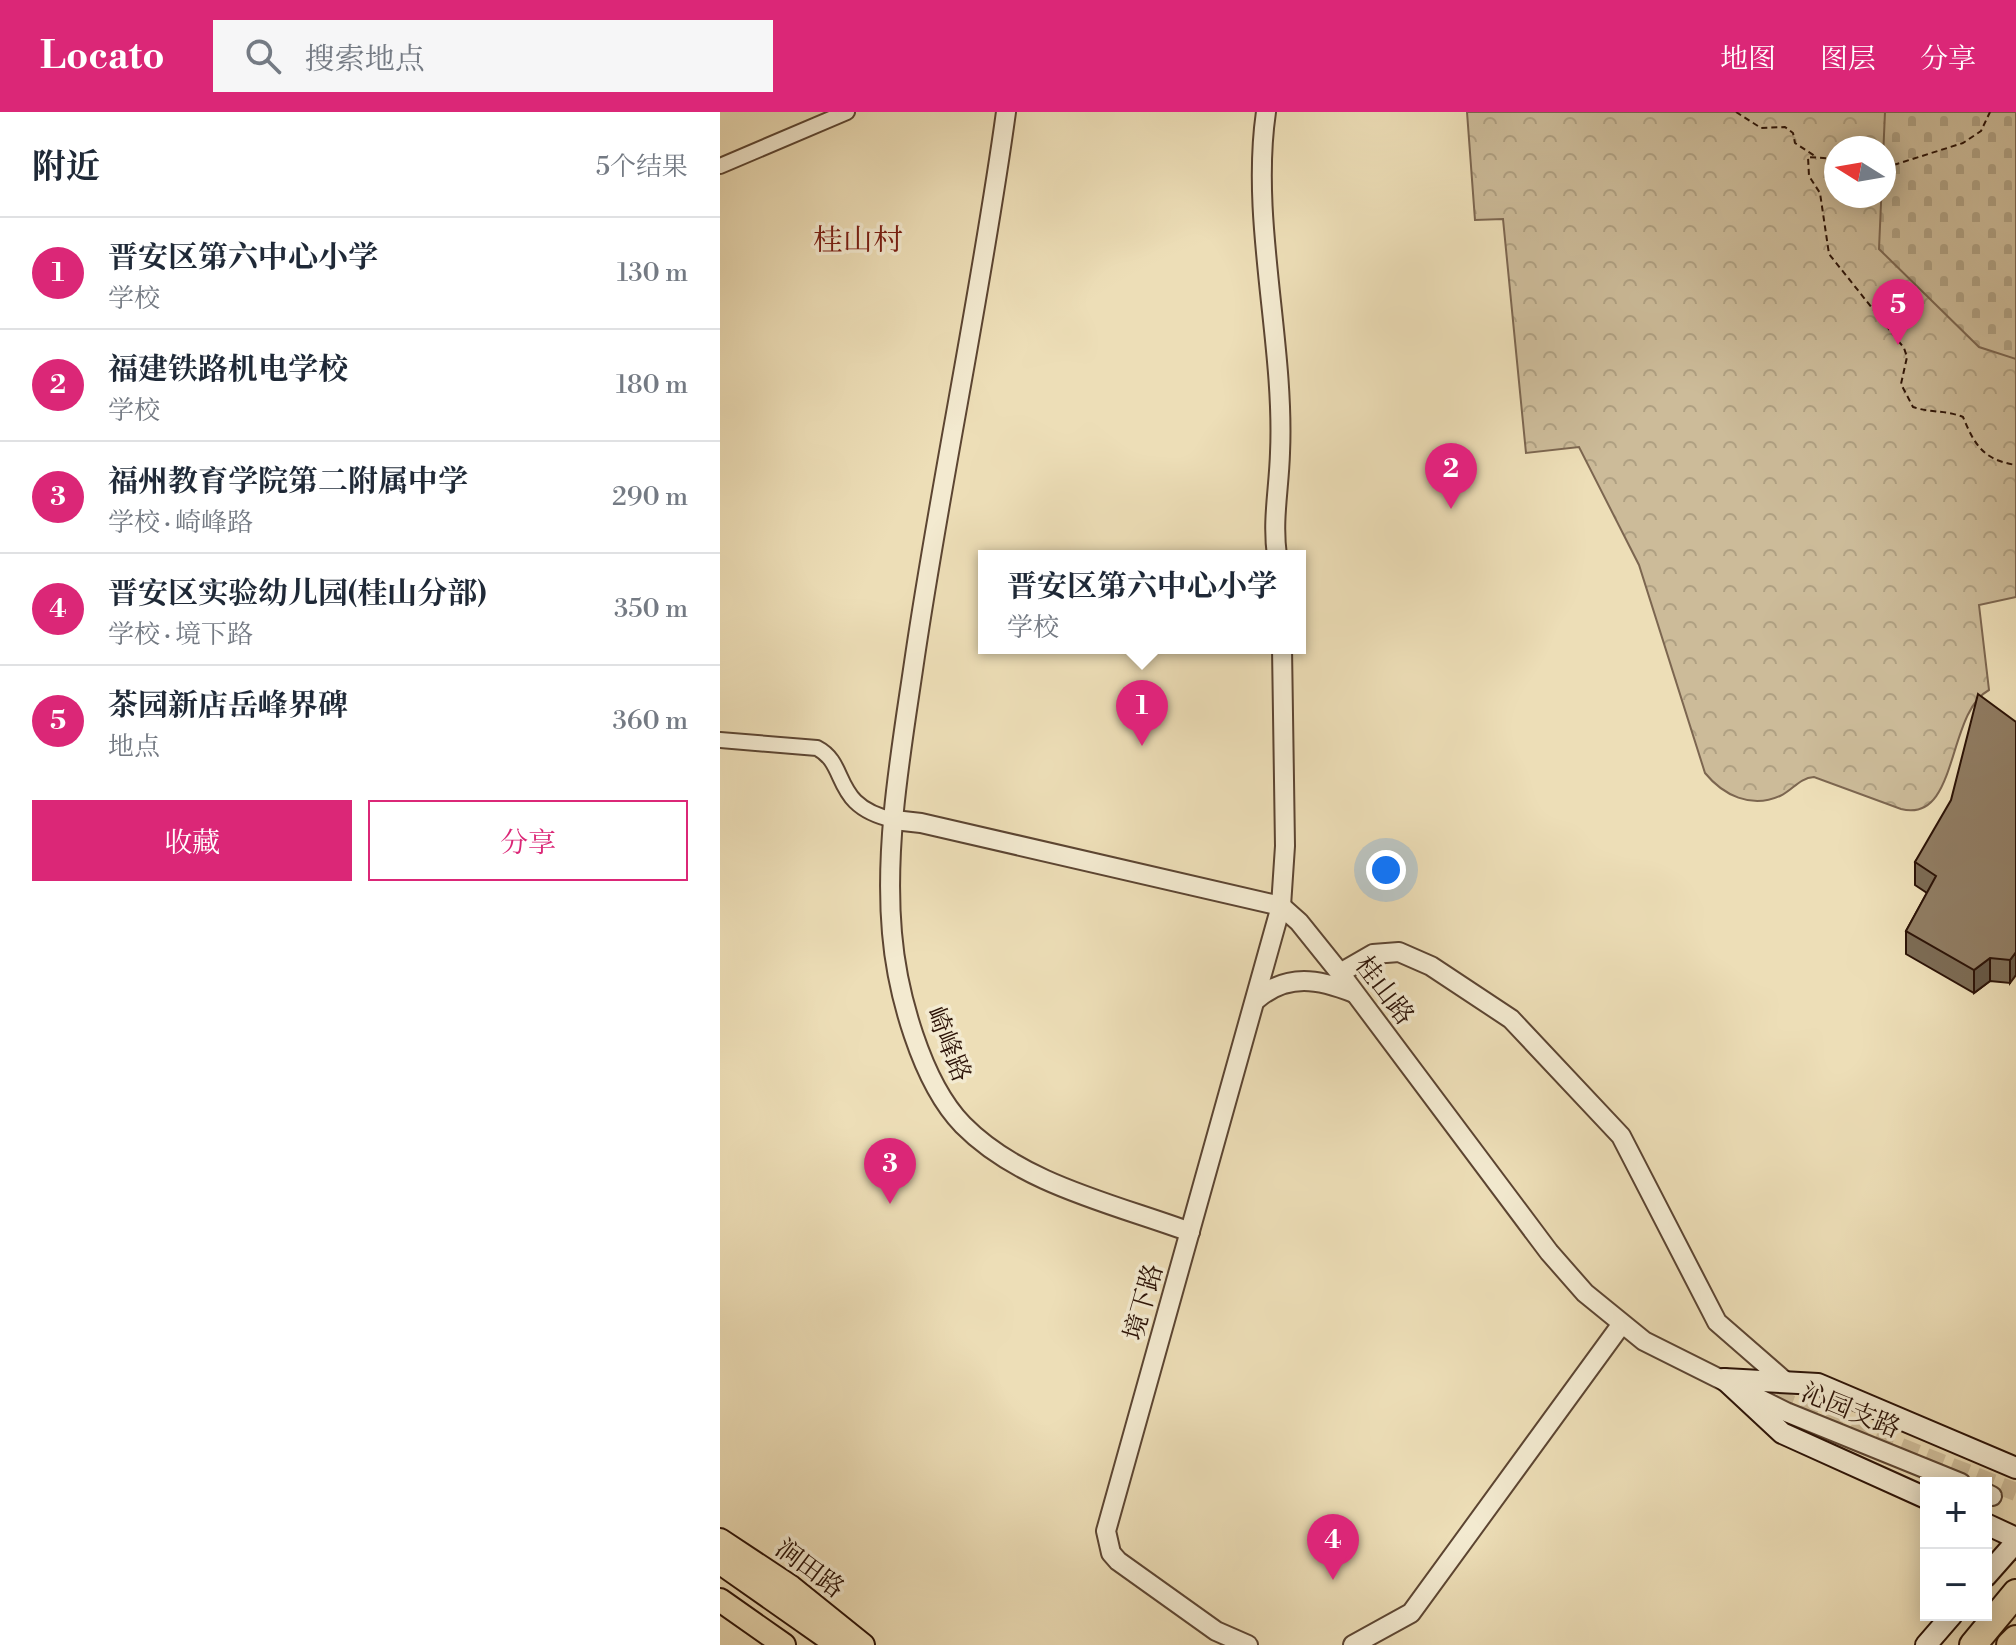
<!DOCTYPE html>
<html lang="zh">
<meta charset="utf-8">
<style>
body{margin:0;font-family:"Libre Bodoni","Noto Serif SC",serif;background:#f6f6f7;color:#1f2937}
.controls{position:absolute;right:24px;bottom:24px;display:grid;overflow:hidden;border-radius:0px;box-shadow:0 4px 20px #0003}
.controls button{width:72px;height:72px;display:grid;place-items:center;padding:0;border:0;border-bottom:2px solid #e0e1e3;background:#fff;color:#1f2937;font:40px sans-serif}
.compass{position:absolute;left:1104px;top:24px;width:72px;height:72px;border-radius:50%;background:#fff;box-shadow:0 4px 20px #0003;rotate:281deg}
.you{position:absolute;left:666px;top:758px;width:28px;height:28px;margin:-20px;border:6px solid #fff;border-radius:50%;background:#1a73e8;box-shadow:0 0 0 12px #1a73e833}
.badge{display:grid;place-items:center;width:52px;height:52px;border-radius:50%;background:#db2777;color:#fff;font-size:26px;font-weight:700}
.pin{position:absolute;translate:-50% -66px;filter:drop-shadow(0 2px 4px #0008)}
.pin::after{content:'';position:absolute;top:42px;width:28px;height:24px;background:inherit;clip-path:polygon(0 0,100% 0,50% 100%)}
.popup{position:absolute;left:258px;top:438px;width:328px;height:104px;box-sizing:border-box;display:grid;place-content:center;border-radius:0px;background:#fff;filter:drop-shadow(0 2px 6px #0005);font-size:26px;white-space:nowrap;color:#747a83}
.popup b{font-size:30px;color:#1f2937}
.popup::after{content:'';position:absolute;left:50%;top:100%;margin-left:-16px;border:16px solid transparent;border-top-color:#fff}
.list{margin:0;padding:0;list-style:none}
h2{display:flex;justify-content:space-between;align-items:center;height:104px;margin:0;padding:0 32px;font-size:34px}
h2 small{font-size:26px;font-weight:400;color:#747a83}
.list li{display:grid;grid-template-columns:52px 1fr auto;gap:24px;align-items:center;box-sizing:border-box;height:112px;padding:0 32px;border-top:2px solid #e0e1e3}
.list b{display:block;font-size:30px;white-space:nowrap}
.list p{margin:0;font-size:26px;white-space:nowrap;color:#747a83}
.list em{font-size:26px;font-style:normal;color:#747a83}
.actions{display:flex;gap:16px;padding:24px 32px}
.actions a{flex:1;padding:18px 0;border:2px solid #db2777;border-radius:0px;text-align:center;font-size:28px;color:#db2777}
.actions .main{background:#db2777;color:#fff}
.icon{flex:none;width:44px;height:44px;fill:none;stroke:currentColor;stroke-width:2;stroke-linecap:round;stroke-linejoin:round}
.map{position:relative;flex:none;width:1296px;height:1533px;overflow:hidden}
header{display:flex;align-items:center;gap:48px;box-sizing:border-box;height:112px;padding:0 40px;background:#db2777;color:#fff}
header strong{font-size:38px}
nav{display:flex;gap:44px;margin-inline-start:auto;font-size:28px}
.search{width:560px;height:72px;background:#f6f6f7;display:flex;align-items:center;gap:20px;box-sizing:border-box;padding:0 28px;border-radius:0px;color:#747a83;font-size:30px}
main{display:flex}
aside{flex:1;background:#fff}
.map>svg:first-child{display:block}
.forest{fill:url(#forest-crowns);stroke:#7c6650;stroke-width:2;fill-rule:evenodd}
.cemetery{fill:url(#cemetery-stones);stroke:#7c6650;stroke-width:2}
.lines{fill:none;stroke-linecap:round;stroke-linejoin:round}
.tertiary-tunnel{stroke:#d0bf9c;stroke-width:18;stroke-dasharray:18 9;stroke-linecap:butt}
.minor-casing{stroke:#5c4532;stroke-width:18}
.tertiary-casing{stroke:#5c4532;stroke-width:22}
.secondary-casing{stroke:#2b1206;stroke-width:24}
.primary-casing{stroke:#2b1206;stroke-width:26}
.motorway-casing{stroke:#2b1206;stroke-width:30}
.path{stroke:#2b1206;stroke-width:2;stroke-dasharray:6 4;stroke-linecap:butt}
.minor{stroke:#f3ead0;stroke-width:14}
.tertiary{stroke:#f3ead0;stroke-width:18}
.secondary{stroke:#f3ead0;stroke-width:20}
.primary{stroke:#eddeb7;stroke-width:22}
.motorway{stroke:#eddeb7;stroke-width:26}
.wall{fill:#7c6b54;stroke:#2b1206;stroke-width:2}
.shaded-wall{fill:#655745;stroke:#2b1206;stroke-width:2}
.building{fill:#907c62;stroke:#2b1206;stroke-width:2}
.labels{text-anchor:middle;stroke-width:7;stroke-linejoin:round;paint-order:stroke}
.street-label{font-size:26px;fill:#2b1206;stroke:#f3ead0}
.quarter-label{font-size:30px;fill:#7a1f14;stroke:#f3ead0}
</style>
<header>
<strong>Locato</strong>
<div class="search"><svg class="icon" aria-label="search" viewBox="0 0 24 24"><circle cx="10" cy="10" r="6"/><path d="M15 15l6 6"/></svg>搜索地点</div>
<nav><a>地图</a><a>图层</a><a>分享</a></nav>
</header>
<main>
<aside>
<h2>附近<small>5个结果</small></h2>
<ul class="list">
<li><span class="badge">1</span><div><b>晋安区第六中心小学</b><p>学校</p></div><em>130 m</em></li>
<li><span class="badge">2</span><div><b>福建铁路机电学校</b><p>学校</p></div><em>180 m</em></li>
<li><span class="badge">3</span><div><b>福州教育学院第二附属中学</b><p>学校 · 崎峰路</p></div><em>290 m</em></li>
<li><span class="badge">4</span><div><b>晋安区实验幼儿园(桂山分部)</b><p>学校 · 境下路</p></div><em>350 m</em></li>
<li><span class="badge">5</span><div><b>茶园新店岳峰界碑</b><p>地点</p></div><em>360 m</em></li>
</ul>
<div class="actions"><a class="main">收藏</a><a>分享</a></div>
</aside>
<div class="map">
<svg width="1296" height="1533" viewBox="0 0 1296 1533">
<defs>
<pattern id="forest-crowns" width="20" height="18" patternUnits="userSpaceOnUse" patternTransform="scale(2)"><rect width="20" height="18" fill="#cb9"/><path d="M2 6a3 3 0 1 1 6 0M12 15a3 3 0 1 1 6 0" fill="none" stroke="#afa082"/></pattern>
<pattern id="cemetery-stones" width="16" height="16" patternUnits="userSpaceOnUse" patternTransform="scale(2)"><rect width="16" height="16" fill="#cb9"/><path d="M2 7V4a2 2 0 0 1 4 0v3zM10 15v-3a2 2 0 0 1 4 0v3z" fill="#afa082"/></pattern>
</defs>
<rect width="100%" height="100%" fill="#eddeb7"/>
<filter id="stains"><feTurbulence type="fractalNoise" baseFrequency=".0025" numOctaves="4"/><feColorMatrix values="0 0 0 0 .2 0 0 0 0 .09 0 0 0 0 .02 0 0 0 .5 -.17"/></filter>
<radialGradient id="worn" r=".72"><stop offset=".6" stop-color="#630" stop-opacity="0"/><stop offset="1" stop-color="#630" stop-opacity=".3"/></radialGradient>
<path class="forest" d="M747,0H1296V485L1259,493L1269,578C1226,601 1239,712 1181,697L1094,665C1079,666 1073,678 1060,684C1031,697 1003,683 985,661L919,453L859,335L806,341L783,107L755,108ZM1116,36H1164V84H1116Z"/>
<polygon class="cemetery" points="1165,0 1296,0 1296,247 1259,235 1159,137"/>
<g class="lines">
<polyline class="tertiary-tunnel" points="1030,1276 1296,1380"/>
<defs>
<g id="minor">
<polyline points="0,54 127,0"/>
<path d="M0,628L97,636C130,653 110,694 174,708"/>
</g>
<g id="tertiary">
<path d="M286,0C261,182 222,362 195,544C182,634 164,730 172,821C177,880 201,970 243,1013C301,1072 394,1092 470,1120"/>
<path d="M546,0C530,109 565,231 560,341C559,377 552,408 557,444"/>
<polyline points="174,708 201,711 561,794 579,810 620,861 829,1140 865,1181 924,1229 1066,1300 1241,1371"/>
<polyline points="620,861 653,842 679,840 711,854 791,907 901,1024 997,1210 1067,1271"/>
<path d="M537,887C568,861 599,867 634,881"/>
<polyline points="1266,1381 1272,1384"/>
<polyline points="528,1533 496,1519 398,1449 391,1441 386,1419 561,794 565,734 562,536"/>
<polyline points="633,1533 691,1501 901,1213"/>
</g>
<g id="secondary">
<polyline points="1004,1267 1098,1272 1296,1356"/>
<polyline points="1004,1267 1062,1321 1206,1386"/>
<polyline points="1266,1412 1296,1426"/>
<polyline points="1266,1464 1296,1430"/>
<polyline points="1206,1533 1232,1503"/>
</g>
<g id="primary">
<polyline points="0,1428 71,1475 143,1533"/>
<polyline points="0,1488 64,1533"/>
</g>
<g id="motorway">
<polyline points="0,1448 121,1533"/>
<polyline points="1253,1533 1296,1481"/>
<polyline points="1290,1533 1296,1527"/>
</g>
</defs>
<use href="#minor" class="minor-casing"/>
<use href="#tertiary" class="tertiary-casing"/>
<use href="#secondary" class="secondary-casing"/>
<use href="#primary" class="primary-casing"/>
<use href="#motorway" class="motorway-casing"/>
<g class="path">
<polyline points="1016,0 1041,16 1065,15 1073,21 1075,31 1095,44"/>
<path d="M1116,47L1088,45L1089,64L1100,81L1109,142L1184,236L1187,245L1181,272L1193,295C1210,301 1226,298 1243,305C1255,334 1264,348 1296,353"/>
<polyline points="1164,56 1243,31 1261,19 1270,0"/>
</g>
<use href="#minor" class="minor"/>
<use href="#tertiary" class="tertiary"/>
<use href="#secondary" class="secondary"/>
<use href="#primary" class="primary"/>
<use href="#motorway" class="motorway"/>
</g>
<polygon class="wall" points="1296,610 1290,871 1270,869 1254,881 1186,842 1186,819 1207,781 1195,773 1195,750"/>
<g class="shaded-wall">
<polygon points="1296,840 1296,863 1290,871 1290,848"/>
<polygon points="1270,846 1270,869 1254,881 1254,858"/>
</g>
<polygon class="building" points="1258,582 1296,610 1296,840 1290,848 1270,846 1254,858 1186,819 1216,764 1195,750 1231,688"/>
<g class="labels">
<g class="street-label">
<text transform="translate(665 878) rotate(53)" y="9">桂山路</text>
<text transform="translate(229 932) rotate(68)" y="9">崎峰路</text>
<text transform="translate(423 1190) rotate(-74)" y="9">境下路</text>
<text transform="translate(1131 1298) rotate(22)" y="9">沁园支路</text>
<text transform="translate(90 1456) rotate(37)" y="9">涧田路</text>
</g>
<g class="quarter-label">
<text x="138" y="138">桂山村</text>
</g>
</g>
<rect width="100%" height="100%" filter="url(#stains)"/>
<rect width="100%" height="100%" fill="url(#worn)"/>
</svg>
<div class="controls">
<button>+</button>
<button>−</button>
</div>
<svg class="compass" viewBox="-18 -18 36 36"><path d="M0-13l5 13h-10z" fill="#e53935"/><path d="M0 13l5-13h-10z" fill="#747a83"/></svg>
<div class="you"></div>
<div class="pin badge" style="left:422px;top:634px">1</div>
<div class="popup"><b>晋安区第六中心小学</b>学校</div>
<div class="pin badge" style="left:731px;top:397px">2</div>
<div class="pin badge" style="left:170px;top:1092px">3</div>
<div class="pin badge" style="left:613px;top:1468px">4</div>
<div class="pin badge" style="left:1178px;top:233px">5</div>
</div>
</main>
